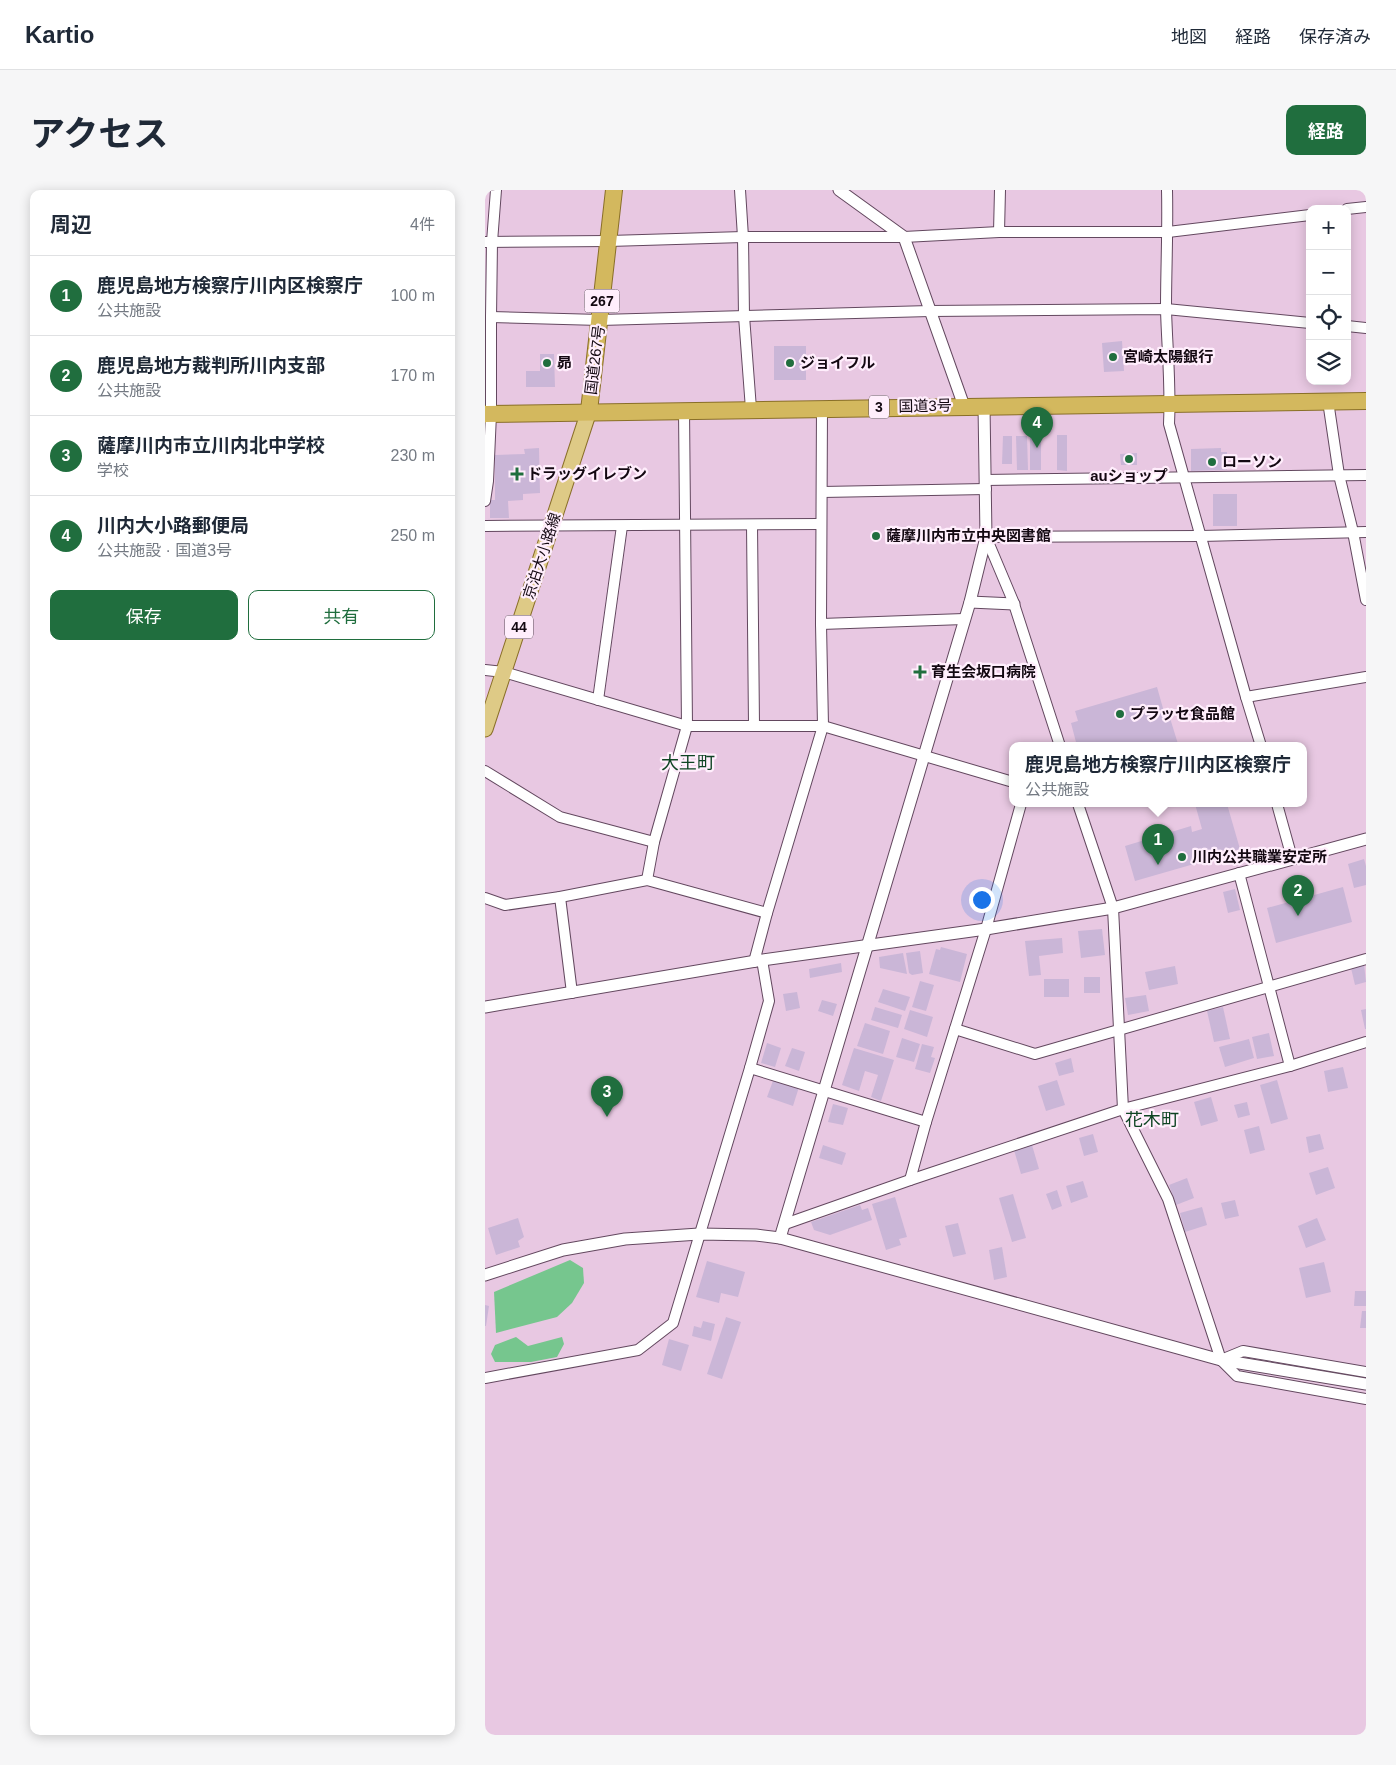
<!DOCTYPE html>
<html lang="ja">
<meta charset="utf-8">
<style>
body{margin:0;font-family:Arial,"Noto Sans JP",sans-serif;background:#f6f6f7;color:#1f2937}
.controls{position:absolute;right:15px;top:15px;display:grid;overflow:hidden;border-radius:10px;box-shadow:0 2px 12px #0003}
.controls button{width:45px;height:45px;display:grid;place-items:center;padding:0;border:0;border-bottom:1px solid #e0e1e3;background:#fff;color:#1f2937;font:25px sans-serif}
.you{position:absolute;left:496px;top:709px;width:18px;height:18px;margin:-12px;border:4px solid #fff;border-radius:50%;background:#1a73e8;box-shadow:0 0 0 8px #1a73e833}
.badge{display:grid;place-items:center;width:32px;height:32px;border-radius:50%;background:#206e3e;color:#fff;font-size:16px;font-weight:700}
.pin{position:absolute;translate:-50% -41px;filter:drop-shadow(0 1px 2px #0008)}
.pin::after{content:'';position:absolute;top:26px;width:18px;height:15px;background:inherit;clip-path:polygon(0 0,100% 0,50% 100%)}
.popup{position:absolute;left:524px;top:552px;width:298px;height:65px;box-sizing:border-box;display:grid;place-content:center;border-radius:10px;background:#fff;filter:drop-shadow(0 1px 4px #0005);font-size:16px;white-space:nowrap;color:#747a83}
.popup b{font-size:19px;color:#1f2937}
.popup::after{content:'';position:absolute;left:50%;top:100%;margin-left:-10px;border:10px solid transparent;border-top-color:#fff}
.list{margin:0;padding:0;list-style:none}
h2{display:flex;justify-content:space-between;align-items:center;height:65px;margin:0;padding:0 20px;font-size:21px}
h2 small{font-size:16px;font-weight:400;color:#747a83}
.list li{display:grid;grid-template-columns:32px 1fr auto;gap:15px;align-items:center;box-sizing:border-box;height:80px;padding:0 20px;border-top:1px solid #e0e1e3}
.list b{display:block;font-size:19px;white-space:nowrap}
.list p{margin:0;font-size:16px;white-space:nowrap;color:#747a83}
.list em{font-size:16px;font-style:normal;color:#747a83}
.actions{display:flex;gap:10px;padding:15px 20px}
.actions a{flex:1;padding:11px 0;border:1px solid #206e3e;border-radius:10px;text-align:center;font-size:18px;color:#206e3e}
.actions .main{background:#206e3e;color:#fff}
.icon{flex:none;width:28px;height:28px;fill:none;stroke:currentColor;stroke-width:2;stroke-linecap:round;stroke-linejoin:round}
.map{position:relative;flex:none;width:881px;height:1545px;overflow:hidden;border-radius:10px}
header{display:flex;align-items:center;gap:30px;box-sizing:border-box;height:70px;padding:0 25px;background:#fff;border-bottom:1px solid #e0e1e3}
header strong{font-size:24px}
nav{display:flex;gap:28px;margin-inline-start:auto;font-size:18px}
.intro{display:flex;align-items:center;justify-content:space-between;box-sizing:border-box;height:120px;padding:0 30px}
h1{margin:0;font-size:35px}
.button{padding:12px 22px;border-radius:10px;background:#206e3e;color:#fff;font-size:18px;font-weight:700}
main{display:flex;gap:30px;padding:0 30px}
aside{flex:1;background:#fff;border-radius:10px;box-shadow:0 2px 12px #0003}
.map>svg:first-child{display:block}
.green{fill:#76c68e}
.building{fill:#cab6d7}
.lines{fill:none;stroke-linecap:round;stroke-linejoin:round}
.minor-casing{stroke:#63485f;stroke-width:12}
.tertiary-casing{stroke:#63485f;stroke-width:13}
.primary-casing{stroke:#896f28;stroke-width:17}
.trunk-casing{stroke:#896f28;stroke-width:18}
.minor{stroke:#fff;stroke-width:10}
.tertiary{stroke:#fff;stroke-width:11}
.primary{stroke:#deca86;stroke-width:15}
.trunk{stroke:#d3b85e;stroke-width:16}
.poi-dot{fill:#206e3e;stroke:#ffeefc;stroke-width:2}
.labels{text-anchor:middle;stroke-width:4.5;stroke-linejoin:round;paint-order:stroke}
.shield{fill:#ffeefc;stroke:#5a4d58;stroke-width:1}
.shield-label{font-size:14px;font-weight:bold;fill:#130811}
.poi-label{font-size:15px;font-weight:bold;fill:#130811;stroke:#ffeefc;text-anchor:start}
.street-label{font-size:15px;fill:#130811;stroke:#ffeefc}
.quarter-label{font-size:18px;fill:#0e4423;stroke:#ffeefc}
</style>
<header>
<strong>Kartio</strong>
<nav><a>地図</a><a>経路</a><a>保存済み</a></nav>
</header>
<div class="intro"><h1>アクセス</h1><a class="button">経路</a></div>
<main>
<aside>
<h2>周辺<small>4件</small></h2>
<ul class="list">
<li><span class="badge">1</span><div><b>鹿児島地方検察庁川内区検察庁</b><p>公共施設</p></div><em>100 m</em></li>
<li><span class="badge">2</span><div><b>鹿児島地方裁判所川内支部</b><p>公共施設</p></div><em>170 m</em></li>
<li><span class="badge">3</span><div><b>薩摩川内市立川内北中学校</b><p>学校</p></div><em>230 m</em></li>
<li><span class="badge">4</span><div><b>川内大小路郵便局</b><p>公共施設 · 国道3号</p></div><em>250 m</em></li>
</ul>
<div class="actions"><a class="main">保存</a><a>共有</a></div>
</aside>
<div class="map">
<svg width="881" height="1545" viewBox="0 0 881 1545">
<rect width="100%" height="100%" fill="#e8c8e2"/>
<g class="green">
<polygon points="85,1070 98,1078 99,1093 87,1113 72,1127 11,1143 9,1102"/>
<polygon points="31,1147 43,1156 77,1147 79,1154 72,1167 46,1172 10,1172 6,1164 10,1155"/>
</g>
<g class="building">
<polygon points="637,151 639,181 619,182 617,153"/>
<rect x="289" y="156" width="32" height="34"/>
<polygon points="55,164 69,164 70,197 41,197 41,181 55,181"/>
<polygon points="572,245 582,245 582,281 572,280"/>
<polygon points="518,246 527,246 527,274 517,274"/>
<polygon points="531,246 542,246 543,280 532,280"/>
<rect x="545" y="247" width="11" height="33"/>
<polygon points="54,258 55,303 38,304 38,310 23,311 24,328 5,328 5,310 10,310 10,265 40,264 39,259"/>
<polygon points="736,258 736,262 742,262 742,280 706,281 706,259"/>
<polygon points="652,263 652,275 636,275 635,264"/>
<rect x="728" y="304" width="24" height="32"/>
<polygon points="672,497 681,529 685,528 693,554 686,556 592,556 586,533 593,531 590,521"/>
<polygon points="710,614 742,614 755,659 726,668 725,663 714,666 716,672 650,691 640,656 706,636 707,642 717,639"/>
<polygon points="879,669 881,676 881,695 869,698 863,674"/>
<polygon points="858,697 867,732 791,753 782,718"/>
<polygon points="750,699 755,720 743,723 738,702"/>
<polygon points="617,739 620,765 596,768 593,741"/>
<polygon points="577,748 578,763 554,766 556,785 544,786 540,751"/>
<polygon points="456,757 482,764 475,792 444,784 451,759 455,760"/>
<polygon points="435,761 438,783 427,785 424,783 421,763"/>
<polygon points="418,763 422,784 395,778 394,767"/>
<polygon points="356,773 357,782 325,788 324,779"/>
<polygon points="879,774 881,792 870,795 866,778"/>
<polygon points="690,776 693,794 664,800 660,782"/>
<rect x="599" y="787" width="16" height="16"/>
<rect x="559" y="789" width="25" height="18"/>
<polygon points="435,791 449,795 441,821 427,817"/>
<polygon points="398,799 425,807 420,821 393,812"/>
<polygon points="312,802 315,818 301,821 298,804"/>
<polygon points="661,805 664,821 643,825 640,808"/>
<polygon points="337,810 352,814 348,826 333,821"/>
<polygon points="390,817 417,825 413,838 386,830"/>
<polygon points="738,817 745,849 729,852 722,821"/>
<polygon points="881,819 881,839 880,839 876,820"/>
<polygon points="425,820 448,827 442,847 419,839"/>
<polygon points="380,833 405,841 398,864 372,856"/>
<polygon points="784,843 789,866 772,869 767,847"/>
<polygon points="417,848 435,854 429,872 411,867"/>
<polygon points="764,849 769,868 740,877 734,857"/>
<polygon points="282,853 296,858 290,877 276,873"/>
<polygon points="437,854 449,857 446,867 450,868 445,883 430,879"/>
<polygon points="307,858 320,862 314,881 300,876"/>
<polygon points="369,858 409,870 396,911 386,907 393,885 380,881 374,901 357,895"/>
<polygon points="586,868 589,882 574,886 570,873"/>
<polygon points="858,877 863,898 843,902 839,881"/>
<polygon points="289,888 314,897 308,916 282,907"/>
<polygon points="572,890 580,915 561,921 553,896"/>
<polygon points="792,890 803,929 786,934 775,895"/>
<polygon points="726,907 733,931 716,936 709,912"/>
<polygon points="762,912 765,925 753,928 749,915"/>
<polygon points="348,914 363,918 358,935 343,932"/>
<polygon points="774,936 780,960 765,964 759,940"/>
<polygon points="608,944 613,962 599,966 594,948"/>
<polygon points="835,944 839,959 824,963 821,947"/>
<polygon points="338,955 361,963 357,975 334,968"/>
<polygon points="547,955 554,979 536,984 529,960"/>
<polygon points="843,977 850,998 831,1005 824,983"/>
<polygon points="702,988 709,1008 691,1015 684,995"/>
<polygon points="598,991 603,1007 586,1013 581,996"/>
<polygon points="572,1000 577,1016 567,1020 561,1004"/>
<polygon points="528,1004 541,1048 527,1052 514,1008"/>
<polygon points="410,1007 422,1047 414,1049 416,1055 401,1060 387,1014"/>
<polygon points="750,1010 754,1026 740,1029 736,1013"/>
<polygon points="375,1015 377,1020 383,1018 387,1030 345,1045 329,1040 326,1032"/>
<polygon points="717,1017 722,1035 700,1042 695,1023"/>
<polygon points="33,1028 39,1047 33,1051 35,1057 11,1065 3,1038"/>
<polygon points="832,1028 841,1050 821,1058 813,1036"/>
<polygon points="473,1033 481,1064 468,1067 460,1036"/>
<polygon points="517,1057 522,1087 509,1090 504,1060"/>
<polygon points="222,1071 260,1082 253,1107 236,1103 234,1113 211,1107"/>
<polygon points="839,1072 846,1102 821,1108 814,1078"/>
<polygon points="870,1101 881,1101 881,1116 869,1116"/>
<polygon points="0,1115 4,1116 1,1136 0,1136"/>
<polygon points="877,1121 881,1121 881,1138 875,1138"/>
<polygon points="241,1127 256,1132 237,1189 222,1184"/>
<polygon points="218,1131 230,1134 226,1151 207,1146 209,1136 216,1138"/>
<polygon points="184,1149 204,1155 196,1181 177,1175"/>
</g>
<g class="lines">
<defs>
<g id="minor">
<polyline points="255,0 258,47 259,126 266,219"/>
<path d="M682,0C683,40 681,79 681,119C682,157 686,195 684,234L761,507L776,556"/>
<polyline points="862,19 881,17"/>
<polyline points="514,42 515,0"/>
<polyline points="0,52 124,51 258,47 419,47 514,42 683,42 825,25"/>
<polyline points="6,127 115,130 445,121 681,119 825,133"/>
<polyline points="862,136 881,138"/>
<polyline points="843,211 854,285 868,342 881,410"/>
<polyline points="500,290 881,285"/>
<polyline points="337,302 501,299"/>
<polyline points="0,311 3,291 6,224 6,127 7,52 11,0"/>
<polyline points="267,335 269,535"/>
<polyline points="0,336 336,334"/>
<polyline points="336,434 479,429"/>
<polyline points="0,480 19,482 202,536 338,536 528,592"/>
<polyline points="761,507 881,487"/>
<polyline points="113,510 137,336"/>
<polyline points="575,556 528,411 501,347 716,346 881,342"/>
<polyline points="0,581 75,627 169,652"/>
<polyline points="593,614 628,718 638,919 683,1009 736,1170 752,1186 881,1209"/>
<polyline points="792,614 807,668"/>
<polyline points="754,683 805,876"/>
<polyline points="162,690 169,652 202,536 199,220"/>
<polyline points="75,707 87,803"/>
<polyline points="0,708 20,715 75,707 162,690 282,723"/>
<polyline points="269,772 282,723 338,536 336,434 337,218"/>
<polyline points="470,839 550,864 881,769"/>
<polyline points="265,878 441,932"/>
<polyline points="425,990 441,932 501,739 536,614"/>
<polyline points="300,1034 425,990 638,919 805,876 881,852"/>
<polyline points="736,1170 758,1161 881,1182"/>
<polyline points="0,1188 153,1160 188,1133 265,878 284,811 277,770"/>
</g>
<g id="tertiary">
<polyline points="354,0 419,47 479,216"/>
<polyline points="485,412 529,414"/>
<polyline points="0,817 277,770 501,739 628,718 881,649"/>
<polyline points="295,1048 485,412 501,347 499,216"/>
<polyline points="0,1085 78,1060 140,1049 214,1044 271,1045 295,1048 736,1170 881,1194"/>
</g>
<polyline id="primary" points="0,539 104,221"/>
<g id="trunk">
<polyline points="104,221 129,0"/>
<polyline points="0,224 881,211"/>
</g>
</defs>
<use href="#minor" class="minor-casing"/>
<use href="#tertiary" class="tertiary-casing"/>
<use href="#primary" class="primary-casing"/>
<use href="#trunk" class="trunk-casing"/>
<use href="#minor" class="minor"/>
<use href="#tertiary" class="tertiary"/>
<use href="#primary" class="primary"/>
<use href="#trunk" class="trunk"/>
</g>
<g class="poi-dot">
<circle cx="628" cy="167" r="5"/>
<circle cx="62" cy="173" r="5"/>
<circle cx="305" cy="173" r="5"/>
<circle cx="644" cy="269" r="5"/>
<circle cx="727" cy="272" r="5"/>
<path d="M29.5 276.5h5v5h5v5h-5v5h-5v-5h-5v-5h5z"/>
<circle cx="391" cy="346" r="5"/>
<path d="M432.5 474.5h5v5h5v5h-5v5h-5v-5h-5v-5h5z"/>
<circle cx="635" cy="524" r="5"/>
<circle cx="697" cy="667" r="5"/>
</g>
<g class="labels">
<g class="shield">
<rect x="99.5" y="99.5" width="35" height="23" rx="4"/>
<rect x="384" y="205.5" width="20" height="23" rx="4"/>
<rect x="20" y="425.5" width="28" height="23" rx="4"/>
</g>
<g class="shield-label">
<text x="117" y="116">267</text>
<text x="394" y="222">3</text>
<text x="34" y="442">44</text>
</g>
<g class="poi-label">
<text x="638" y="172">宮崎太陽銀行</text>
<text x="72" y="178">昴</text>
<text x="315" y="178">ジョイフル</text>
<text x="737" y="277">ローソン</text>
<text x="42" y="289">ドラッグイレブン</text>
<text x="644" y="291" text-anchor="middle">auショップ</text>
<text x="401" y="351">薩摩川内市立中央図書館</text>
<text x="446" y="487">育生会坂口病院</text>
<text x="645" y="529">プラッセ食品館</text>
<text x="707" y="672">川内公共職業安定所</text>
</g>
<g class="street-label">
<text transform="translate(110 170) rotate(-83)" y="5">国道267号</text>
<text transform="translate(440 216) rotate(-1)" y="5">国道3号</text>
<text transform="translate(57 366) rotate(-72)" y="5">京泊大小路線</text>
</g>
<g class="quarter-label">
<text x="203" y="579">大王町</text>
<text x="667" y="936">花木町</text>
</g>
</g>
</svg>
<div class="controls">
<button>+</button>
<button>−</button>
<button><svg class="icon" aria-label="locate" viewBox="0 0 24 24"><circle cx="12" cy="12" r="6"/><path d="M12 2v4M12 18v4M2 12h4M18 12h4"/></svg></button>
<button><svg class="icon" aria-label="layers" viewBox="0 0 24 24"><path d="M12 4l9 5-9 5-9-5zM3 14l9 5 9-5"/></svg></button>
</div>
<div class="you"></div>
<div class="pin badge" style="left:673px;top:675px">1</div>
<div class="popup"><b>鹿児島地方検察庁川内区検察庁</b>公共施設</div>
<div class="pin badge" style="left:813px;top:726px">2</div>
<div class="pin badge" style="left:122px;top:927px">3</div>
<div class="pin badge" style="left:552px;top:258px">4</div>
</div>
</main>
